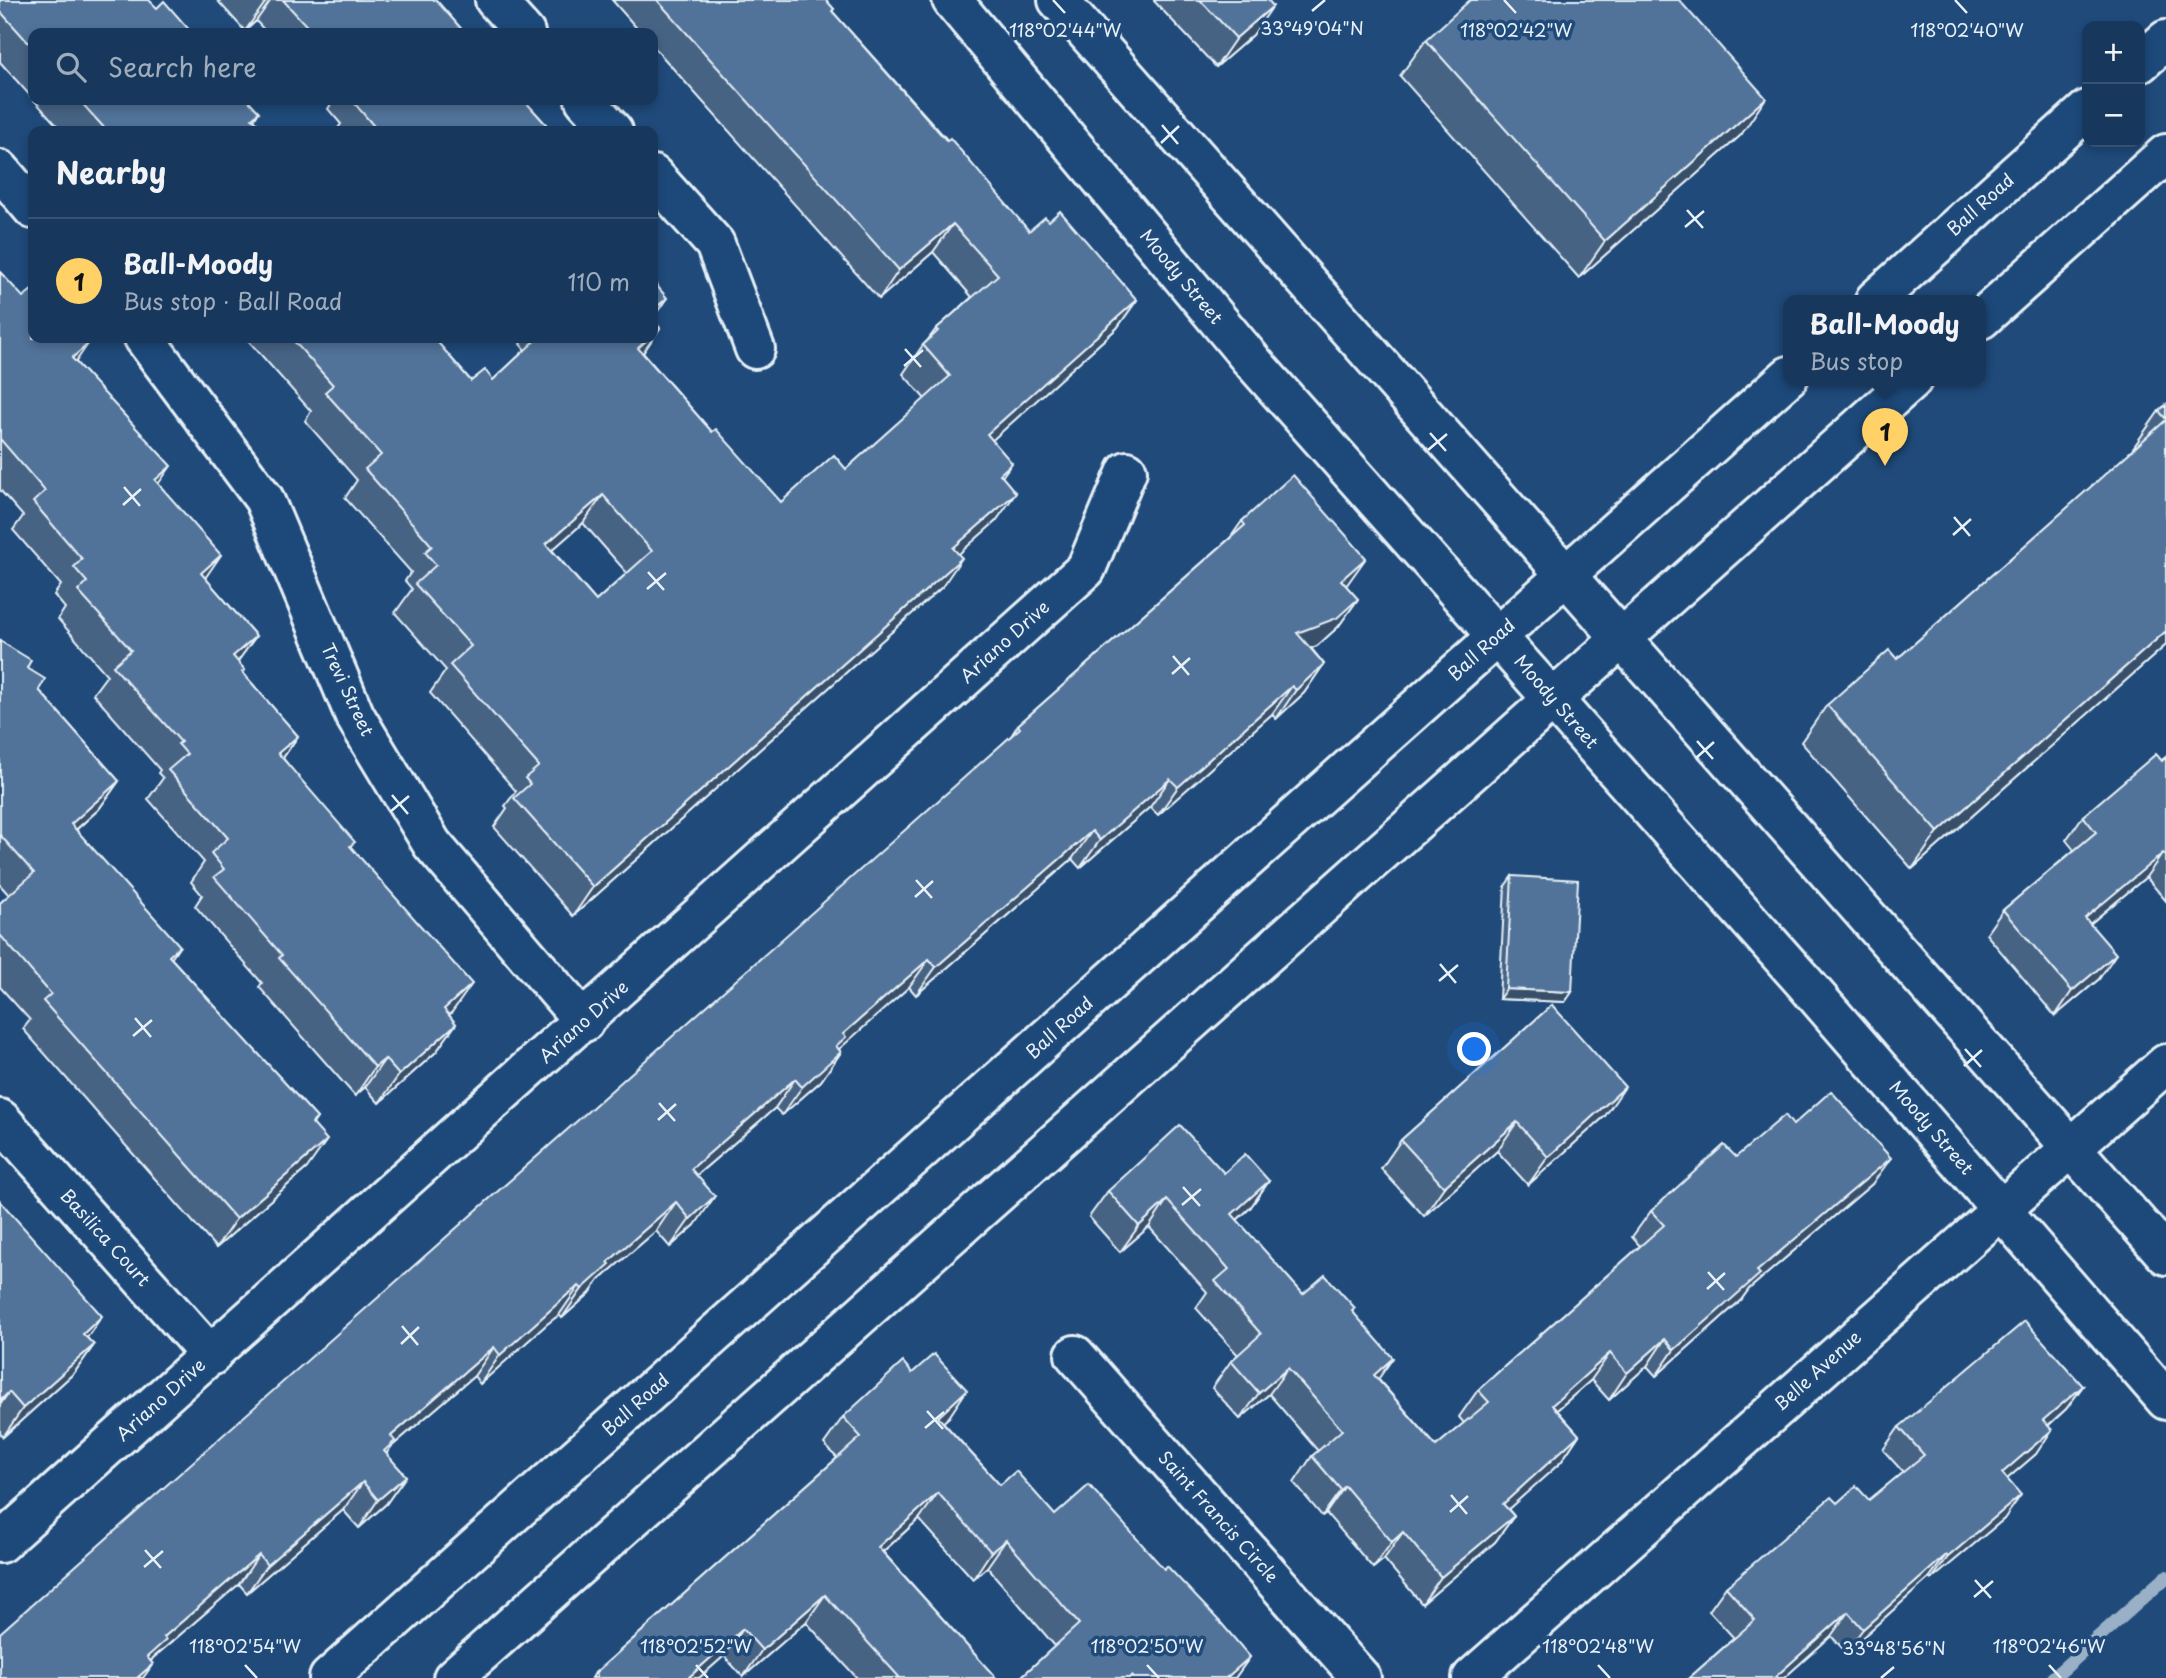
<!DOCTYPE html>
<meta charset="utf-8">
<style>
body{margin:0;font-family:"Playpen Sans",sans-serif;background:#203f62;color:#f1f3f6}
.controls{position:absolute;right:21px;top:21px;display:grid;overflow:hidden;border-radius:14px;box-shadow:0 4px 10px #0003}
.controls button{width:63px;height:63px;display:grid;place-items:center;padding:0;border:0;border-bottom:2px solid #365272;background:#17385c;color:#f1f3f6;font:35px sans-serif}
.you{position:absolute;left:1475px;top:1050px;width:24px;height:24px;margin:-18px;border:5px solid #fff;border-radius:50%;background:#1a73e8;box-shadow:0 0 0 10px #1a73e833}
.badge{display:grid;place-items:center;width:46px;height:46px;border-radius:50%;background:#ffd166;color:#111;font-size:23px;font-weight:700}
.pin{position:absolute;translate:-50% -58px;filter:drop-shadow(0 2px 4px #0008)}
.pin::after{content:'';position:absolute;top:37px;width:24px;height:21px;background:inherit;clip-path:polygon(0 0,100% 0,50% 100%)}
.popup{position:absolute;left:1783px;top:295px;width:203px;height:91px;box-sizing:border-box;display:grid;place-content:center;border-radius:14px;background:#17385c;filter:drop-shadow(0 2px 5px #0005);font-size:23px;white-space:nowrap;color:#9eacbb}
.popup b{font-size:26px;color:#f1f3f6}
.popup::after{content:'';position:absolute;left:50%;top:100%;margin-left:-14px;border:14px solid transparent;border-top-color:#17385c}
.list{margin:0;padding:0;list-style:none}
h2{display:flex;justify-content:space-between;align-items:center;height:91px;margin:0;padding:0 28px;font-size:30px}
h2 small{font-size:23px;font-weight:400;color:#9eacbb}
.list li{display:grid;grid-template-columns:46px 1fr auto;gap:21px;align-items:center;box-sizing:border-box;height:126px;padding:0 28px;border-top:2px solid #365272}
.list b{display:block;font-size:26px;white-space:nowrap}
.list p{margin:0;font-size:23px;white-space:nowrap;color:#9eacbb}
.list em{font-size:23px;font-style:normal;color:#9eacbb}
.icon{flex:none;width:38px;height:38px;fill:none;stroke:currentColor;stroke-width:2;stroke-linecap:round;stroke-linejoin:round}
.map{position:relative;flex:none;width:2166px;height:1678px;overflow:hidden}
.search{position:absolute;background:#17385c;box-shadow:0 4px 10px #0003;left:28px;top:28px;width:630px;height:77px;display:flex;align-items:center;gap:18px;box-sizing:border-box;padding:0 24px;border-radius:14px;color:#9eacbb;font-size:26px}
.panel{position:absolute;background:#17385c;box-shadow:0 4px 10px #0003;left:28px;top:126px;width:630px;height:217px;border-radius:14px}
.map>svg:first-child{display:block}
.lines{fill:none;stroke-linecap:round;stroke-linejoin:round}
.stream{stroke:#9ab0c7;stroke-width:14}
.minor-casing{stroke:#e8f1f8;stroke-width:44}
.major-casing{stroke:#e8f1f8;stroke-width:44}
.minor{stroke:#1f4a7a;stroke-width:38}
.major{stroke:#1f4a7a;stroke-width:38}
.wall{fill:#466384;stroke:#e8f1f8;stroke-width:2;fill-rule:evenodd}
.shaded-wall{fill:#39506b;stroke:#e8f1f8;stroke-width:2}
.building{fill:#517399;stroke:#e8f1f8;stroke-width:2;fill-rule:evenodd}
.ticks{fill:none;stroke:#e8f1f8;stroke-width:2.5}
.labels{text-anchor:middle;stroke-width:7;stroke-linejoin:round;paint-order:stroke}
.street-label{font-size:18px;fill:#e8f1f8;stroke:#1f4a7a}
.ticks-label{font-size:18px;text-anchor:middle;fill:#e8f1f8;stroke:#1f4a7a;stroke-width:7;stroke-linejoin:round;paint-order:stroke}
</style>
<div class="map">
<svg width="2166" height="1678" viewBox="0 0 2166 1678">
<rect width="100%" height="100%" fill="#1f4a7a"/>
<filter id="ink" filterUnits="userSpaceOnUse"><feTurbulence type="fractalNoise" baseFrequency=".0143" numOctaves="2"/><feDisplacementMap in="SourceGraphic" scale="14" xChannelSelector="R" yChannelSelector="G"/><feConvolveMatrix kernelMatrix="1 2 1 2 8 2 1 2 1" color-interpolation-filters="sRGB"/></filter>
<g filter="url(#ink)">
<g class="lines">
<polyline class="stream" points="2053,1678 2166,1577"/>
<defs>
<g id="minor">
<polyline points="495,0 525,33"/>
<polyline points="585,100 613,131"/>
<polyline points="0,170 33,209"/>
<polyline points="653,175 715,244 755,349"/>
<polyline points="144,338 264,499 355,716 432,844 584,1022"/>
<polyline points="0,1119 211,1356"/>
<polyline points="1075,1355 1361,1678"/>
<polyline points="0,1543 1086,569 1127,471"/>
<polyline points="1472,1678 2166,1064"/>
</g>
<g id="major">
<polyline points="952,0 1253,362 1804,982 2166,1400"/>
<polyline points="1058,0 2166,1255"/>
<polyline points="2140,63 2166,40"/>
<polyline points="1875,300 2087,110"/>
<polyline points="1981,319 2166,154"/>
<polyline points="329,1678 1789,376"/>
<polyline points="453,1678 1912,380"/>
</g>
</defs>
<use href="#minor" class="minor-casing"/>
<use href="#major" class="major-casing"/>
<use href="#minor" class="minor"/>
<use href="#major" class="major"/>
</g>
<g class="wall">
<polygon points="0,0 157,8 192,33 33,33 33,99 0,62"/>
<polygon points="217,0 436,0 465,33 267,33 256,21 245,31"/>
<path d="M612,0H826L834,9L832,11L1029,231L1049,221L1137,300L1117,328L992,440L1002,477L996,521L958,554L942,587L573,916L494,827L507,808L505,806L516,791L430,693L446,670L395,613L412,589L405,581L411,572L345,498L357,480L305,421L311,411L246,338H434L471,381L493,380L525,350L520,344L523,340L522,338H653L660,328L643,353L712,432L781,502L846,469L925,399L903,374L923,345L927,341L936,329L972,297L933,252L879,299L653,46V33H641ZM583,523L627,573L596,601L552,550Z"/>
<polygon points="1154,0 1268,0 1253,35 1216,67 1154,1"/>
<polygon points="1426,40 1741,135 1579,278 1400,76"/>
<polygon points="34,100 248,100 259,112 254,120 264,131 62,131"/>
<polygon points="327,100 524,100 552,131 336,131 341,124 328,109 331,104"/>
<polygon points="0,272 76,362 158,484 205,578 256,636 238,661 243,673 298,736 283,758 351,847 452,1012 449,1015 456,1024 436,1052 379,1103 365,1087 355,1096 259,987 262,983 195,906 202,895 191,882 204,862 148,799 163,778 158,773 160,770 93,694 107,675 58,619 65,608 54,595 61,585 13,530 23,516 0,490"/>
<polygon points="2166,405 2166,645 1912,869 1801,742 1827,705 1897,659 2134,449 2133,448 2159,411"/>
<polygon points="1242,521 1346,586 1358,599 1338,627 1317,646 1311,648 1324,664 1304,693 1276,719 1272,714 1158,815 1150,807 1080,868 1072,859 916,995 909,987 838,1049 841,1052 821,1081 782,1115 775,1108 697,1175 695,1225 670,1247 656,1231 599,1280 590,1293 562,1318 559,1315 547,1324 480,1384 474,1376 391,1447 386,1454 406,1476 386,1504 359,1528 343,1510 247,1593 239,1584 153,1658 151,1661 0,1678 1011,736 1018,725 1230,538"/>
<polygon points="0,641 27,668 39,690 119,781 99,809 76,830 171,958 317,1118 313,1124 307,1168 216,1248 23,1029 30,1020 0,987 0,903 9,895 0,885"/>
<polygon points="2166,757 2166,901 2146,877 2090,924 2099,979 2055,1016 1986,934 2003,910 2074,850 2066,840 2083,816"/>
<polygon points="1512,876 1572,992 1565,1002 1499,999 1505,886"/>
<polygon points="1552,1005 1605,1116 1528,1185 1497,1151 1424,1216 1381,1169 1401,1140"/>
<polygon points="1793,1125 1872,1184 1749,1289 1741,1300 1656,1376 1647,1366 1609,1400 1591,1380 1557,1410 1579,1435 1561,1462 1508,1509 1514,1516 1495,1542 1422,1604 1384,1559 1373,1568 1326,1513 1322,1516 1294,1483 1312,1456 1318,1451 1269,1394 1240,1419 1212,1388 1231,1361 1238,1355 1196,1308 1207,1292 1149,1227 1120,1252 1089,1217 1108,1191 1224,1173 1269,1181 1250,1208 1237,1220 1303,1294 1353,1312 1378,1379 1436,1446 1464,1423 1459,1417 1478,1390 1640,1246 1632,1237 1651,1211 1736,1157"/>
<polygon points="0,1201 87,1338 94,1345 74,1373 3,1437 0,1433"/>
<polygon points="2083,1386 2066,1409 2048,1426 2036,1454 2007,1479 2004,1519 1931,1580 1929,1578 1846,1652 1831,1636 1784,1678 1689,1678 1734,1638 1709,1611 1726,1587 1837,1503 1869,1500 1903,1472 1883,1450 1899,1427"/>
<polygon points="843,1417 949,1417 943,1422 1000,1485 1055,1515 1164,1569 1250,1657 1235,1678 1020,1678 1055,1646 987,1567 973,1579 919,1519 883,1552 996,1678 857,1678 806,1622 743,1677 724,1656 699,1678 592,1678 595,1673 837,1458 824,1444"/>
</g>
<g class="shaded-wall">
<polygon points="268,0 271,0 256,21 245,31 265,3"/>
<polygon points="1273,6 1253,35 1216,67 1236,38"/>
<polygon points="1766,98 1741,135 1579,278 1605,241"/>
<polygon points="953,224 933,252 879,299 899,270"/>
<polygon points="667,298 653,318 653,310"/>
<polygon points="1137,300 1117,328 967,463 987,434"/>
<polygon points="660,328 640,357 638,348 649,338 653,338 653,335"/>
<polygon points="88,344 68,373 72,358"/>
<polygon points="1012,463 992,491 1000,474"/>
<polygon points="171,466 151,494 155,480"/>
<polygon points="1016,493 996,521 933,577 953,548"/>
<polygon points="603,495 583,523 526,573 546,544"/>
<polygon points="221,555 201,584 201,573"/>
<polygon points="962,558 942,587 573,916 593,887"/>
<polygon points="1366,558 1346,586 1341,580"/>
<polygon points="1358,599 1338,627 1317,646 1277,662 1297,633"/>
<polygon points="2166,631 2166,645 1912,869 1938,832"/>
<polygon points="256,636 236,664 233,656"/>
<polygon points="1324,664 1304,693 1276,719 1296,690"/>
<polygon points="1292,686 1272,714 1158,815 1178,787"/>
<polygon points="298,736 278,765 278,753"/>
<polygon points="1170,779 1150,807 1080,868 1100,840"/>
<polygon points="119,781 99,809 51,852 71,824"/>
<polygon points="1092,831 1072,859 916,995 936,967"/>
<polygon points="2163,853 2146,877 2068,942 2085,918"/>
<polygon points="180,946 160,975 169,956"/>
<polygon points="2116,954 2099,979 2055,1016 2072,991"/>
<polygon points="929,959 909,987 837,1051 841,1052 821,1081 782,1115 802,1087 843,1034"/>
<polygon points="472,984 452,1012 424,1038 444,1009"/>
<polygon points="1506,989 1572,992 1565,1002 1499,999"/>
<polygon points="456,1024 436,1052 379,1103 399,1075"/>
<polygon points="385,1059 365,1087 355,1096 375,1067"/>
<polygon points="795,1079 775,1108 671,1197 691,1169"/>
<polygon points="1625,1087 1605,1116 1528,1185 1548,1157"/>
<polygon points="1517,1122 1497,1151 1424,1216 1444,1187"/>
<polygon points="327,1140 307,1168 216,1248 236,1219"/>
<polygon points="1891,1158 1872,1184 1749,1289 1741,1300 1656,1376 1674,1350 1757,1271"/>
<polygon points="1269,1181 1250,1208 1214,1241 1232,1214"/>
<polygon points="715,1196 695,1225 670,1247 690,1219"/>
<polygon points="1167,1200 1149,1227 1120,1252 1139,1226"/>
<polygon points="676,1202 656,1231 599,1280 590,1293 562,1318 582,1289 608,1262"/>
<polygon points="579,1286 559,1315 547,1324 480,1384 500,1355 567,1295"/>
<polygon points="102,1316 82,1345 83,1334"/>
<polygon points="1665,1339 1647,1366 1609,1400 1627,1373"/>
<polygon points="94,1345 74,1373 3,1437 23,1408"/>
<polygon points="494,1347 474,1376 391,1447 375,1469 391,1436"/>
<polygon points="1610,1353 1591,1380 1533,1431 1552,1405"/>
<polygon points="1393,1358 1374,1385 1374,1375"/>
<polygon points="1288,1368 1269,1394 1240,1419 1259,1393"/>
<polygon points="2083,1386 2066,1409 2027,1444 2043,1420"/>
<polygon points="967,1390 949,1417 920,1443 938,1417"/>
<polygon points="9,1392 0,1405 0,1401"/>
<polygon points="2052,1430 2036,1454 1986,1497 2002,1473"/>
<polygon points="1579,1435 1561,1462 1485,1530 1503,1504"/>
<polygon points="406,1476 386,1504 359,1528 378,1500"/>
<polygon points="363,1482 343,1510 247,1593 267,1565"/>
<polygon points="1345,1486 1326,1513 1322,1516 1341,1490"/>
<polygon points="938,1493 919,1519 859,1573 878,1547"/>
<polygon points="2021,1495 2004,1519 1931,1580 1948,1557"/>
<polygon points="1514,1516 1495,1542 1422,1604 1441,1577"/>
<polygon points="1403,1532 1384,1559 1373,1568 1392,1542"/>
<polygon points="1006,1540 987,1567 973,1579 991,1552"/>
<polygon points="259,1555 239,1584 153,1658 146,1668 147,1657 164,1637"/>
<polygon points="1946,1555 1929,1578 1846,1652 1863,1629"/>
<polygon points="825,1595 806,1622 743,1677 762,1650"/>
<polygon points="1848,1612 1831,1636 1784,1678 1774,1678"/>
<polygon points="743,1629 724,1656 699,1678 688,1678"/>
<polygon points="1250,1657 1235,1678 1226,1678"/>
<polygon points="153,1664 143,1678 137,1678"/>
</g>
<g class="building">
<polygon points="0,0 149,0 157,8 164,1 192,33 33,33 33,48 0,11"/>
<polygon points="283,0 436,0 465,33 313,33"/>
<path d="M657,0H826L834,9L832,11L947,141L950,138L1029,231L1045,217L1049,221L1060,211L1137,300L987,434L1012,463L1000,474L1016,493L953,548L962,558L593,887L514,798L530,784L525,778L539,766L450,665L471,646L415,584L436,565L425,552L432,546L365,469L381,455L325,392L333,385L291,338H434L471,381L485,370L493,380L538,338H649L638,348L712,432L716,429L781,502L834,455L846,469L950,376L923,345L938,331L936,329L998,275L953,224L899,270ZM603,495L652,551L596,601L546,544Z"/>
<polygon points="1200,0 1268,0 1273,6 1236,38"/>
<polygon points="1470,0 1679,0 1766,98 1605,241 1426,40"/>
<polygon points="79,100 248,100 259,112 252,118 264,131 107,131"/>
<polygon points="360,100 524,100 552,131 378,131 355,104"/>
<polygon points="0,272 23,297 33,289 33,338 82,338 88,344 72,358 171,466 155,480 221,555 201,573 256,636 233,656 245,670 242,672 298,736 278,753 355,842 350,846 472,984 444,1009 456,1024 399,1075 385,1059 375,1067 279,958 282,955 214,877 224,869 211,853 228,838 168,770 187,754 178,744 181,742 113,666 131,650 78,591 87,582 74,567 82,559 33,502 45,491 0,439"/>
<polygon points="653,281 667,298 653,310"/>
<polygon points="653,319 660,328 653,335"/>
<polygon points="2166,405 2166,419 2159,411"/>
<polygon points="2166,420 2166,631 1938,832 1827,705 1889,650 1897,659"/>
<polygon points="1293,475 1366,558 1341,580 1358,599 1337,618 1297,633 1324,664 1296,690 1292,686 1178,787 1170,779 1100,840 1092,831 936,967 929,959 843,1034 846,1037 836,1046 841,1052 802,1087 795,1079 691,1169 715,1196 690,1219 676,1202 608,1262 610,1264 582,1289 579,1286 567,1295 500,1355 494,1347 391,1436 395,1441 384,1451 406,1476 378,1500 363,1482 267,1565 259,1555 164,1637 166,1640 147,1657 153,1664 137,1678 0,1678 0,1633 1020,728 1018,725 1245,525 1242,521"/>
<polygon points="0,641 31,660 27,668 45,679 39,690 119,781 71,824 180,946 169,956 317,1118 312,1123 327,1140 236,1219 43,1001 51,994 0,935 0,903 34,873 0,835"/>
<polygon points="2156,754 2162,761 2166,757 2166,856 2163,853 2085,918 2116,954 2072,991 2003,910 2096,832 2083,816"/>
<polygon points="1512,876 1578,880 1572,992 1506,989"/>
<polygon points="1552,1005 1625,1087 1548,1157 1517,1122 1444,1187 1401,1140"/>
<polygon points="1831,1091 1891,1158 1757,1271 1760,1274 1674,1350 1665,1339 1627,1373 1610,1353 1552,1405 1579,1435 1503,1504 1514,1516 1441,1577 1403,1532 1392,1542 1345,1486 1341,1490 1312,1456 1342,1430 1288,1368 1259,1393 1231,1361 1261,1334 1215,1281 1229,1269 1167,1200 1139,1226 1108,1191 1180,1125 1224,1173 1245,1154 1269,1181 1232,1214 1303,1294 1325,1275 1355,1308 1352,1311 1393,1358 1374,1375 1436,1446 1489,1402 1478,1390 1664,1225 1651,1211 1724,1145 1736,1157 1785,1115 1793,1125"/>
<polygon points="0,1201 102,1316 83,1334 94,1345 23,1408 9,1392 2,1399 0,1397"/>
<polygon points="2025,1321 2083,1386 2043,1420 2052,1430 2002,1473 2021,1495 1948,1557 1946,1555 1863,1629 1848,1612 1774,1678 1689,1678 1755,1620 1726,1587 1831,1497 1837,1503 1856,1486 1869,1500 1924,1455 1899,1427"/>
<polygon points="934,1354 967,1390 938,1417 1000,1485 1016,1471 1055,1515 1089,1485 1164,1569 1167,1566 1222,1624 1250,1657 1226,1678 1134,1678 1132,1676 1130,1678 1020,1678 1079,1624 1006,1540 991,1552 938,1493 878,1547 996,1678 900,1678 825,1595 762,1650 743,1629 688,1678 598,1678 595,1673 861,1437 843,1417 903,1362 912,1373"/>
</g>
</g>
<path class="ticks" d="M1053,0L1065,13M1504,0L1516,13M1955,0L1967,13M1312,11L1325,0M1162,125L1178,144M1161,143L1179,126M1687,210L1703,228M1685,227L1704,211M905,349L921,367M904,366L923,350M1430,433L1446,451M1428,450L1447,434M124,487L140,506M123,505L141,489M1954,517L1970,536M1953,535L1971,519M648,572L664,590M647,589L666,573M1173,656L1189,675M1172,674L1190,658M1697,741L1713,759M1696,758L1714,742M392,795L408,814M390,812L409,796M916,880L932,898M915,897L933,881M1440,964L1456,983M1439,981L1458,965M135,1018L151,1037M133,1036L152,1020M1965,1049L1981,1067M1964,1066L1982,1050M659,1103L675,1121M658,1120L676,1104M1183,1187L1200,1206M1182,1205L1201,1189M1708,1272L1724,1290M1707,1289L1725,1273M402,1326L418,1345M401,1344L419,1327M927,1411L943,1429M925,1428L944,1412M1451,1495L1467,1514M1450,1512L1468,1496M145,1550L161,1568M144,1567L163,1551M1975,1580L1991,1598M1974,1597L1993,1581M245,1665L257,1678M696,1665L708,1678M1147,1665L1159,1678M1598,1665L1610,1678M2049,1665L2061,1678M1881,1678L1894,1667"/>
<g class="labels">
<g class="street-label">
<text transform="translate(1981 205) rotate(-42)" y="6">Ball Road</text>
<text transform="translate(1181 277) rotate(50)" y="6">Moody Street</text>
<text transform="translate(1005 642) rotate(-42)" y="6">Ariano Drive</text>
<text transform="translate(1482 650) rotate(-42)" y="6">Ball Road</text>
<text transform="translate(347 690) rotate(65)" y="6">Trevi Street</text>
<text transform="translate(1556 702) rotate(49)" y="6">Moody Street</text>
<text transform="translate(584 1022) rotate(-42)" y="6">Ariano Drive</text>
<text transform="translate(1060 1028) rotate(-42)" y="6">Ball Road</text>
<text transform="translate(1931 1128) rotate(49)" y="6">Moody Street</text>
<text transform="translate(105 1238) rotate(48)" y="6">Basilica Court</text>
<text transform="translate(1818 1371) rotate(-42)" y="6">Belle Avenue</text>
<text transform="translate(161 1400) rotate(-42)" y="6">Ariano Drive</text>
<text transform="translate(636 1405) rotate(-42)" y="6">Ball Road</text>
<text transform="translate(1218 1517) rotate(48)" y="6">Saint Francis Circle</text>
</g>
</g>
<g class="ticks-label">
<text x="1312" y="35">33°49'04"N</text>
<text x="1065" y="37">118°02'44"W</text>
<text x="1516" y="37">118°02'42"W</text>
<text x="1967" y="37">118°02'40"W</text>
<text x="245" y="1653">118°02'54"W</text>
<text x="696" y="1653">118°02'52"W</text>
<text x="1147" y="1653">118°02'50"W</text>
<text x="1598" y="1653">118°02'48"W</text>
<text x="2049" y="1653">118°02'46"W</text>
<text x="1894" y="1655">33°48'56"N</text>
</g>
</svg>
<div class="controls">
<button>+</button>
<button>−</button>
</div>
<div class="you"></div>
<div class="pin badge" style="left:1885px;top:466px">1</div>
<div class="popup"><b>Ball-Moody</b>Bus stop</div>
<div class="search"><svg class="icon" aria-label="search" viewBox="0 0 24 24"><circle cx="10" cy="10" r="6"/><path d="M15 15l6 6"/></svg>Search here</div>
<section class="panel">
<h2>Nearby<small></small></h2>
<ul class="list">
<li><span class="badge">1</span><div><b>Ball-Moody</b><p>Bus stop · Ball Road</p></div><em>110 m</em></li>
</ul>
</section>
</div>
